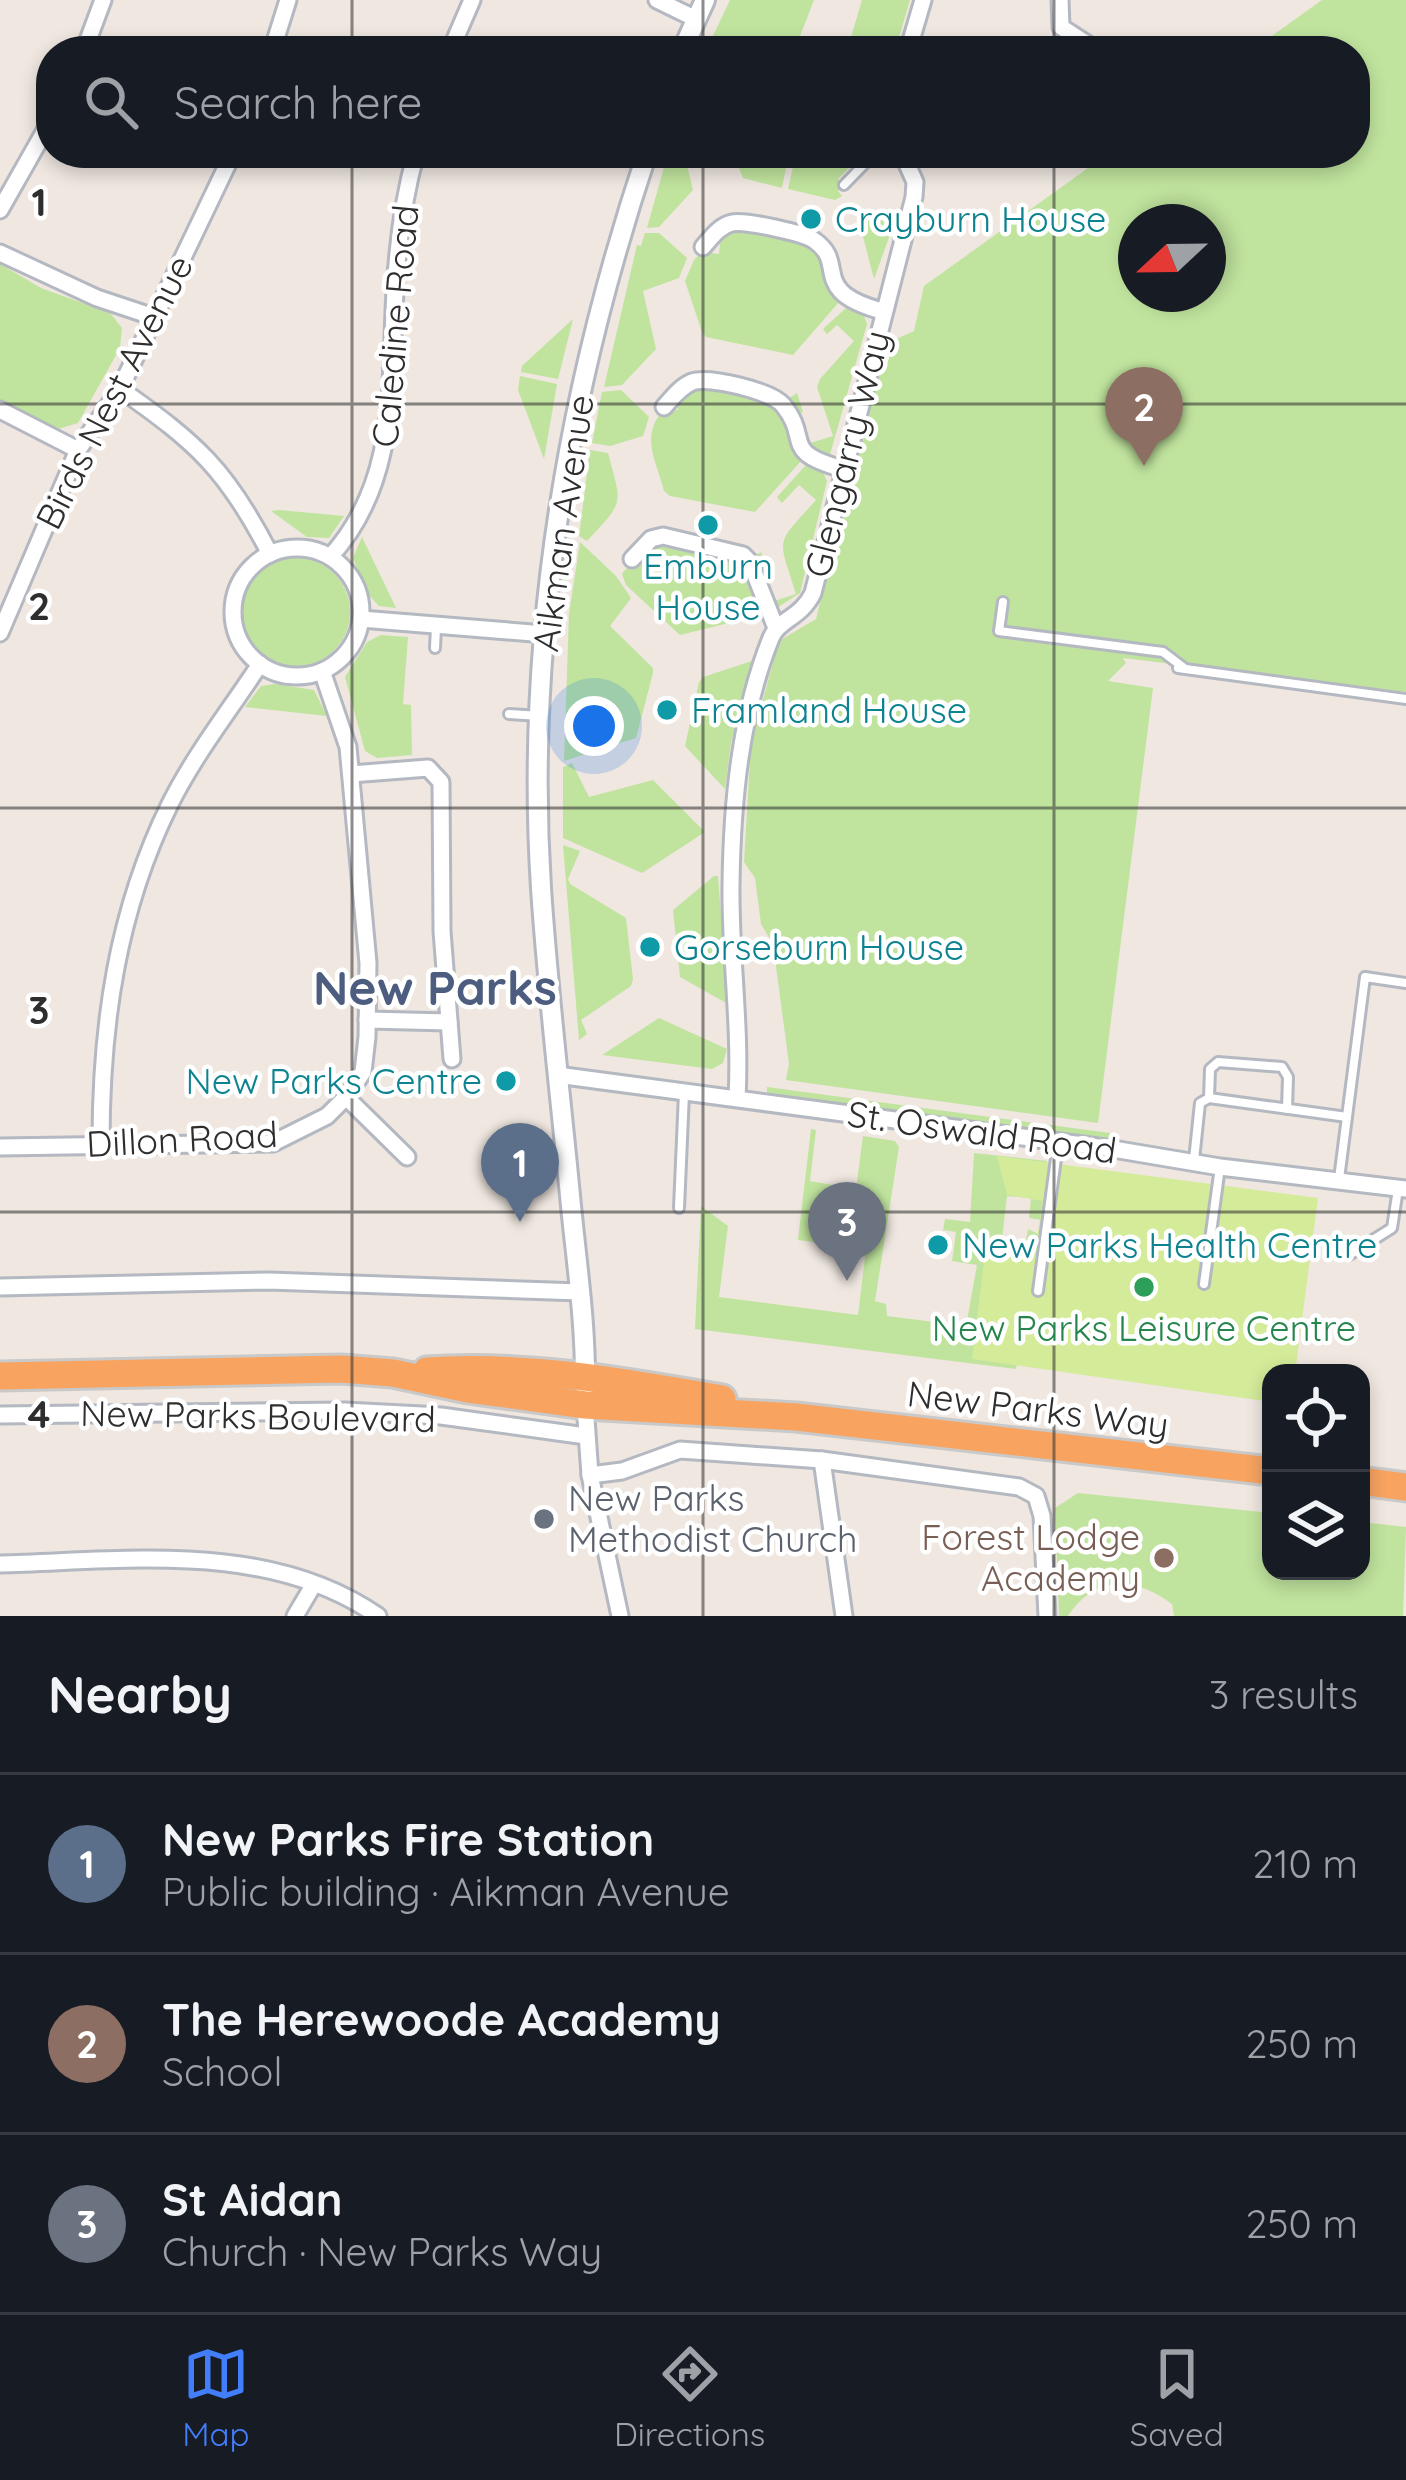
<!DOCTYPE html>
<meta charset="utf-8">
<style>
body{margin:0;font-family:Quicksand,sans-serif;background:#242831;color:#f1f3f6}
.controls{position:absolute;right:36px;bottom:36px;display:grid;overflow:hidden;border-radius:24px;box-shadow:0 6px 18px #0003}
.controls button{width:108px;height:108px;display:grid;place-items:center;padding:0;border:0;border-bottom:3px solid #363941;background:#171b24;color:#f1f3f6;font:60px sans-serif}
.compass{position:absolute;left:1118px;top:204px;width:108px;height:108px;border-radius:50%;background:#171b24;box-shadow:0 6px 18px #0003;rotate:248deg}
.you{position:absolute;left:594px;top:726px;width:42px;height:42px;margin:-30px;border:9px solid #fff;border-radius:50%;background:#1a73e8;box-shadow:0 0 0 18px #1a73e833}
.badge{display:grid;place-items:center;width:78px;height:78px;border-radius:50%;background:#427efa;color:#fff;font-size:39px;font-weight:700}
.pin{position:absolute;translate:-50% -99px;filter:drop-shadow(0 3px 6px #0008)}
.pin::after{content:'';position:absolute;top:63px;width:42px;height:36px;background:inherit;clip-path:polygon(0 0,100% 0,50% 100%)}
.list{margin:0;padding:0;list-style:none}
h2{display:flex;justify-content:space-between;align-items:center;height:156px;margin:0;padding:0 48px;font-size:51px}
h2 small{font-size:39px;font-weight:400;color:#9ea1a6}
.list li{display:grid;grid-template-columns:78px 1fr auto;gap:36px;align-items:center;box-sizing:border-box;height:180px;padding:0 48px;border-top:3px solid #363941}
.list b{display:block;font-size:45px;white-space:nowrap}
.list p{margin:0;font-size:39px;white-space:nowrap;color:#9ea1a6}
.list em{font-size:39px;font-style:normal;color:#9ea1a6}
.icon{flex:none;width:66px;height:66px;fill:none;stroke:currentColor;stroke-width:2;stroke-linecap:round;stroke-linejoin:round}
.map{position:relative;flex:none;width:1406px;height:1616px;overflow:hidden}
.search{position:absolute;background:#171b24;box-shadow:0 6px 18px #0003;left:36px;right:36px;top:36px;height:132px;display:flex;align-items:center;gap:30px;box-sizing:border-box;padding:0 42px;border-radius:48px;color:#9ea1a6;font-size:45px}
.sheet{height:696px;background:#171b24}
nav{display:flex;justify-content:space-around;align-items:center;box-sizing:border-box;height:168px;border-top:3px solid #363941;background:#171b24;font-size:33px;color:#9ea1a6}
nav a{display:grid;justify-items:center;gap:6px}
nav .on{color:#427efa}
.map>svg:first-child{display:block}
.green{fill:#c0e49e;fill-rule:evenodd}
.pitch{fill:#d4eb9a}
.lines{fill:none;stroke-linecap:round;stroke-linejoin:round}
.service-casing{stroke:#b4b8c1;stroke-width:14}
.minor-casing{stroke:#b4b8c1;stroke-width:21}
.tertiary-casing{stroke:#b4b8c1;stroke-width:24}
.trunk-casing{stroke:#c9c9c9;stroke-width:33}
.service{stroke:#fff;stroke-width:8}
.minor{stroke:#fff;stroke-width:15}
.tertiary{stroke:#fff;stroke-width:18}
.trunk{stroke:#f8a460;stroke-width:27}
.grid{fill:none;stroke:#2e2e2e;stroke-width:3;stroke-opacity:0.55}
.culture-dot{fill:#0f9aa8;stroke:#fff;stroke-width:4.5}
.leisure-dot{fill:#2e9e5b;stroke:#fff;stroke-width:4.5}
.worship-dot{fill:#6b7280;stroke:#fff;stroke-width:4.5}
.education-dot{fill:#8d6e63;stroke:#fff;stroke-width:4.5}
.labels{text-anchor:middle;stroke-width:9;stroke-linejoin:round;paint-order:stroke}
.culture-label{font-size:36px;fill:#0d838f;stroke:#fff;text-anchor:start}
.street-label{font-size:36px;fill:#2e2e2e;stroke:#fff}
.leisure-label{font-size:36px;fill:#27864d;stroke:#fff}
.worship-label{font-size:36px;fill:#5b616d;stroke:#fff;text-anchor:start}
.education-label{font-size:36px;fill:#785e54;stroke:#fff;text-anchor:end}
.district-label{font-size:48px;font-weight:bold;fill:#4d5d7f;stroke:#fff}
.grid-label{font-size:39px;text-anchor:middle;font-weight:bold;fill:#2e2e2e;stroke:#fff;stroke-width:9;stroke-linejoin:round;paint-order:stroke}
</style>
<div class="map">
<svg width="1406" height="1616" viewBox="0 0 1406 1616">
<rect width="100%" height="100%" fill="#efe7e0"/>
<g class="green">
<polygon points="730,0 814,0 795,49 725,51 712,38"/>
<polygon points="862,0 910,0 895,51 847,51"/>
<path d="M1322,0H1406V692L1123,658L1126,663L1108,681L1153,688L1098,1123L786,1080L789,1064L773,944L761,924L755,878L744,862L751,743L779,641L816,619L883,345L914,331L924,286L1109,153H1355V51H1251ZM1136,222H1208V294H1136Z"/>
<polygon points="668,153 684,153 693,190 659,227 647,228"/>
<polygon points="733,153 789,153 782,188 743,178"/>
<polygon points="796,153 864,153 838,179 843,186 838,191 842,196 835,200 788,189"/>
<polygon points="873,213 892,229 874,279 861,229"/>
<path d="M737,228C760,233 809,234 819,257C827,273 827,289 839,302L793,355L706,337L702,332L685,281L694,260L702,252L719,254L721,235Z"/>
<polygon points="645,233 659,233 687,258 679,278 643,291 656,349 622,385 604,387 637,245 641,246"/>
<polygon points="0,264 41,288 110,313 122,328 120,348 78,423 58,429 50,427 0,400"/>
<polygon points="847,307 863,313 867,324 829,458 808,450 786,400 797,393 803,412 798,414 807,444 833,436 817,387 820,379 854,341 837,325 827,334 823,329"/>
<polygon points="573,319 558,379 521,372 522,366"/>
<polygon points="520,376 557,384 544,459 518,390"/>
<path d="M704,386L773,402L802,460L755,512L670,496L664,491C656,459 640,438 663,410H678V397Z"/>
<polygon points="621,390 649,417 643,436 610,446 592,443 602,392"/>
<path d="M590,450L608,453C622,506 625,500 587,541L579,536Z"/>
<path d="M806,465L822,470L827,481L800,593L775,609L769,605L751,558L761,552L767,569L761,572L771,602L796,594C778,535 774,547 816,500L799,485L782,503L777,497Z"/>
<polygon points="279,510 344,516 329,538 307,537 271,511"/>
<polygon points="362,537 396,608 379,606 368,594 353,558"/>
<polygon points="662,540 739,562 761,615 680,635 626,585 622,574 629,565 641,565 641,554"/>
<polygon points="580,542 616,576 631,598 610,626 653,668 653,673 636,738 564,761 569,614"/>
<circle cx="296" cy="612" r="54"/>
<polygon points="381,635 408,637 403,704 411,705 412,755 377,758 365,751 345,677 367,642"/>
<polygon points="752,661 731,743 725,789 685,746 699,682 703,677"/>
<polygon points="275,684 314,690 327,716 245,707 261,686"/>
<polygon points="572,763 589,797 653,780 705,832 642,873 563,838 563,767"/>
<polygon points="563,845 580,851 568,879 570,884 626,918 633,979 631,986 581,1020 587,1034 579,1040"/>
<polygon points="714,876 718,876 728,1004 680,977 673,910"/>
<polygon points="659,1018 727,1049 723,1063 712,1069 602,1055"/>
<polygon points="767,1087 1110,1133 1109,1141 767,1094"/>
<polygon points="811,1129 816,1130 810,1181 856,1189 863,1136 895,1141 899,1147 875,1301 886,1304 887,1316 966,1326 977,1265 952,1261 956,1232 943,1230 945,1219 970,1222 974,1153 1047,1161 1041,1220 1029,1218 1031,1198 1007,1196 1002,1239 1026,1242 1028,1229 1038,1234 1033,1270 1027,1277 1016,1369 695,1329 701,1206 728,1226 719,1297 858,1315 866,1249 798,1240"/>
<path d="M1078,1493L1271,1513V1571H1361V1522L1406,1527L1403,1616H1174L1172,1604C1135,1576 1095,1575 1068,1616H1059L1055,1508Z"/>
</g>
<polygon class="pitch" points="997,1156 1318,1198 1295,1373 1271,1373 1271,1402 972,1359 987,1237 1036,1244 1043,1201 1007,1195"/>
<g class="lines">
<defs>
<g id="service">
<polyline points="844,185 875,153"/>
<polyline points="1003,602 999,631 1163,652 1184,668"/>
<polyline points="435,648 436,627"/>
<polyline points="1178,668 1406,699"/>
<polyline points="509,714 540,716"/>
<polyline points="1209,1098 1210,1069 1218,1062 1282,1067 1288,1077 1287,1109"/>
<polyline points="1194,1160 1200,1103 1209,1098 1347,1117"/>
<polyline points="1339,1179 1365,977 1406,983"/>
<polyline points="679,1208 684,1093"/>
<polyline points="1349,1255 1392,1228 1398,1189"/>
<polyline points="1204,1284 1220,1167"/>
<polyline points="1038,1291 1058,1144"/>
</g>
<g id="minor">
<polyline points="657,0 696,19"/>
<polyline points="1060,0 1061,27 1098,51"/>
<polyline points="910,44 932,51"/>
<polyline points="84,51 103,0"/>
<polyline points="272,51 288,0"/>
<polyline points="450,51 472,0"/>
<polyline points="908,51 923,0"/>
<polyline points="0,210 51,120"/>
<path d="M703,247C711,238 719,226 732,223C744,220 805,233 815,241C848,264 808,291 882,311"/>
<polyline points="0,253 97,298 154,317"/>
<path d="M120,389C197,443 227,470 270,554"/>
<path d="M664,407C672,398 680,387 692,382C709,376 771,391 783,405C812,441 779,451 843,469"/>
<polyline points="0,410 78,450"/>
<circle cx="297" cy="612" r="64"/>
<path d="M330,557C405,475 387,366 397,264C400,226 406,189 416,153"/>
<polyline points="632,559 651,539 663,536 743,555 750,562 776,628"/>
<polyline points="361,619 545,634"/>
<polyline points="0,633 78,450 120,389 233,153"/>
<polyline points="351,774 428,768 441,782 442,931 452,1059"/>
<polyline points="367,1020 449,1022"/>
<polyline points="557,1075 1113,1149 1220,1167 1406,1189"/>
<polyline points="346,1097 407,1157"/>
<path d="M737,1098C741,1027 730,956 731,885C732,803 740,715 771,638C779,619 801,618 813,593L914,197L915,182L902,153"/>
<path d="M101,1143C101,1025 117,911 170,804C195,754 230,710 260,664"/>
<polyline points="0,1147 273,1143 327,1116 346,1097 363,1072 367,1037 368,963 348,747 322,671"/>
<polyline points="0,1287 269,1281 580,1292"/>
<polyline points="585,1405 590,1475 620,1616"/>
<polyline points="0,1415 345,1411 441,1416 586,1436"/>
<polyline points="822,1460 844,1616"/>
<polyline points="590,1475 622,1471 680,1450 822,1460 1019,1487 1036,1496 1042,1516 1047,1616"/>
<path d="M0,1564C126,1561 268,1540 378,1616"/>
<polyline points="295,1616 314,1584"/>
</g>
<g id="tertiary">
<polyline points="682,51 705,0"/>
<path d="M585,1388C586,1327 577,1266 571,1206C561,1100 548,994 541,888C525,639 568,389 647,153"/>
</g>
<g id="trunk">
<path d="M427,1371C525,1364 625,1382 722,1399"/>
<polyline points="0,1376 341,1369 393,1373 468,1389 585,1405 796,1417 1271,1471"/>
<polyline points="1361,1481 1406,1487"/>
</g>
</defs>
<use href="#service" class="service-casing"/>
<use href="#minor" class="minor-casing"/>
<use href="#tertiary" class="tertiary-casing"/>
<use href="#trunk" class="trunk-casing"/>
<use href="#service" class="service"/>
<use href="#minor" class="minor"/>
<use href="#tertiary" class="tertiary"/>
<use href="#trunk" class="trunk"/>
</g>
<path class="grid" d="M352,0V51M703,0V51M1054,0V51M352,153V1616M703,153V1616M1054,153V1616M0,404H1406M0,808H1406M0,1212H1406"/>
<g class="culture-dot">
<circle cx="811" cy="219" r="12"/>
<circle cx="708" cy="525" r="12"/>
<circle cx="667" cy="710" r="12"/>
<circle cx="650" cy="947" r="12"/>
<circle cx="506" cy="1081" r="12"/>
<circle cx="938" cy="1245" r="12"/>
</g>
<circle class="leisure-dot" cx="1144" cy="1287" r="12"/>
<circle class="worship-dot" cx="544" cy="1519" r="12"/>
<circle class="education-dot" cx="1164" cy="1558" r="12"/>
<g class="labels">
<g class="culture-label">
<text x="835" y="232">Crayburn House</text>
<text x="708" y="579" text-anchor="middle">Emburn<tspan x="708" dy="41">House</tspan></text>
<text x="691" y="723">Framland House</text>
<text x="674" y="960">Gorseburn House</text>
<text x="482" y="1094" text-anchor="end">New Parks Centre</text>
<text x="962" y="1258">New Parks Health Centre</text>
</g>
<g class="street-label">
<text transform="translate(395 326) rotate(-85)" y="13">Caledine Road</text>
<text transform="translate(114 392) rotate(-63)" y="13">Birds Nest Avenue</text>
<text transform="translate(847 454) rotate(-76)" y="13">Glengarry Way</text>
<text transform="translate(563 523) rotate(-82)" y="13">Aikman Avenue</text>
<text transform="translate(982 1132) rotate(8)" y="13">St. Oswald Road</text>
<text transform="translate(182 1139) rotate(-3)" y="13">Dillon Road</text>
<text transform="translate(1038 1409) rotate(7)" y="13">New Parks Way</text>
<text transform="translate(258 1416) rotate(1)" y="13">New Parks Boulevard</text>
</g>
<g class="leisure-label">
<text x="1144" y="1341">New Parks Leisure Centre</text>
</g>
<g class="worship-label">
<text x="568" y="1511">New Parks<tspan x="568" dy="41">Methodist Church</tspan></text>
</g>
<g class="education-label">
<text x="1140" y="1550">Forest Lodge<tspan x="1140" dy="41">Academy</tspan></text>
</g>
<g class="district-label">
<text x="435" y="1005">New Parks</text>
</g>
</g>
<g class="grid-label">
<text x="39" y="216">1</text>
<text x="39" y="620">2</text>
<text x="39" y="1024">3</text>
<text x="39" y="1428">4</text>
</g>
</svg>
<div class="controls">
<button><svg class="icon" aria-label="locate" viewBox="0 0 24 24"><circle cx="12" cy="12" r="6"/><path d="M12 2v4M12 18v4M2 12h4M18 12h4"/></svg></button>
<button><svg class="icon" aria-label="layers" viewBox="0 0 24 24"><path d="M12 4l9 5-9 5-9-5zM3 14l9 5 9-5"/></svg></button>
</div>
<svg class="compass" viewBox="-18 -18 36 36"><path d="M0-13l5 13h-10z" fill="#e53935"/><path d="M0 13l5-13h-10z" fill="#9ea1a6"/></svg>
<div class="you"></div>
<div class="pin badge" style="left:520px;top:1222px;background:#5c6f8a">1</div>
<div class="pin badge" style="left:1144px;top:466px;background:#8d6e63">2</div>
<div class="pin badge" style="left:847px;top:1281px;background:#6b7280">3</div>
<div class="search"><svg class="icon" aria-label="search" viewBox="0 0 24 24"><circle cx="10" cy="10" r="6"/><path d="M15 15l6 6"/></svg>Search here</div>
</div>
<section class="sheet">
<h2>Nearby<small>3 results</small></h2>
<ul class="list">
<li><span class="badge" style="background:#5c6f8a">1</span><div><b>New Parks Fire Station</b><p>Public building · Aikman Avenue</p></div><em>210 m</em></li>
<li><span class="badge" style="background:#8d6e63">2</span><div><b>The Herewoode Academy</b><p>School</p></div><em>250 m</em></li>
<li><span class="badge" style="background:#6b7280">3</span><div><b>St Aidan</b><p>Church · New Parks Way</p></div><em>250 m</em></li>
</ul>
</section>
<nav>
<a class="on"><svg class="icon" aria-label="map" viewBox="0 0 24 24"><path d="M3 6l6-2 6 2 6-2v14l-6 2-6-2-6 2zM9 4v14M15 6v14"/></svg>Map</a>
<a><svg class="icon" aria-label="directions" viewBox="0 0 24 24"><path d="M12 3l9 9-9 9-9-9zM9 14v-3h6M13 9l2 2-2 2"/></svg>Directions</a>
<a><svg class="icon" aria-label="saved" viewBox="0 0 24 24"><path d="M7 4h10v16l-5-4-5 4z"/></svg>Saved</a>
</nav>
